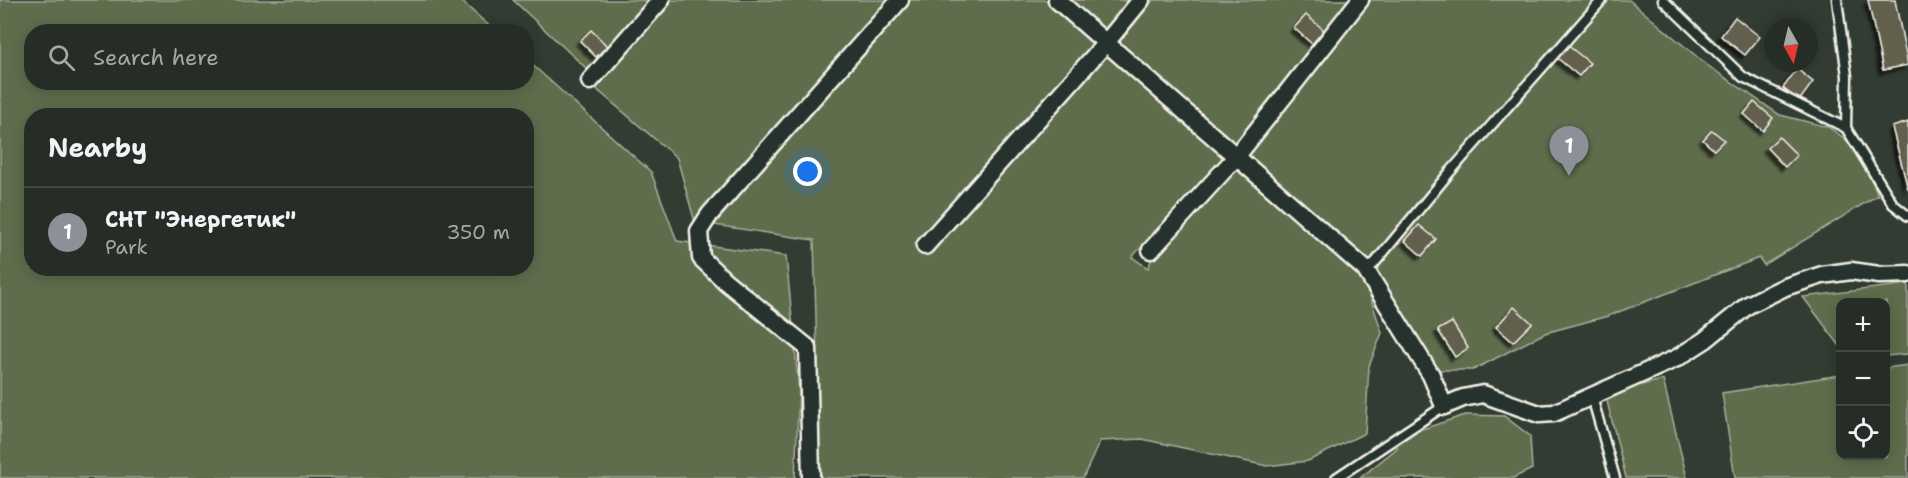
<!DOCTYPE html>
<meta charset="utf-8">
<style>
body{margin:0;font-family:"Shantell Sans",sans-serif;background:#2e352e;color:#f1f3f6}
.controls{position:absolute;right:18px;bottom:18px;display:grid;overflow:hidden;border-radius:12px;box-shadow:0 3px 15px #0003}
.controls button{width:54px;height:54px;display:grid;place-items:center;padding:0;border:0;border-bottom:2px solid #424943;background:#262d26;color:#f1f3f6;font:30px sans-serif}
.compass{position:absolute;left:1764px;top:18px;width:54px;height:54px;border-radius:50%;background:#262d26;box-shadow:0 3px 15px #0003;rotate:172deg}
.you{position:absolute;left:808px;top:172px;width:21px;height:21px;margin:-15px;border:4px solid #fff;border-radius:50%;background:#1a73e8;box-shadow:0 0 0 9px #1a73e833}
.badge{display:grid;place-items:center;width:39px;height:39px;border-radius:50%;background:#8c9099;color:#fff;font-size:20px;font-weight:700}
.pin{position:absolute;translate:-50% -50px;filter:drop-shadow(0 2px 3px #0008)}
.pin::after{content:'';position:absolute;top:32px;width:21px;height:18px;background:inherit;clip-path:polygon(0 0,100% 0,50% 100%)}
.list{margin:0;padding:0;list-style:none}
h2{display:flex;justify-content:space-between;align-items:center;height:78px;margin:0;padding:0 24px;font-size:26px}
h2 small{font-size:20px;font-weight:400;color:#a4a8a7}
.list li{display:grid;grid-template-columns:39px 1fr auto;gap:18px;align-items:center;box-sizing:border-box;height:90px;padding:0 24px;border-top:2px solid #424943}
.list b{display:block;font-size:22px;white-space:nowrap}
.list p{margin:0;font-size:20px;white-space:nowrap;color:#a4a8a7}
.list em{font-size:20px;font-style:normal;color:#a4a8a7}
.icon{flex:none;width:33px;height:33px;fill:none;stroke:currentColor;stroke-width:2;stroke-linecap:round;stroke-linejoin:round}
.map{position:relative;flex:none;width:1908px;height:478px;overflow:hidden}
.search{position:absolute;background:#262d26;box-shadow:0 3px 15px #0003;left:24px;top:24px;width:510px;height:66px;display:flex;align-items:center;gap:15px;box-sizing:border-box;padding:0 21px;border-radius:24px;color:#a4a8a7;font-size:22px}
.panel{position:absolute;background:#262d26;box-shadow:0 3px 15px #0003;left:24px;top:108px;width:510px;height:168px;border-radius:24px}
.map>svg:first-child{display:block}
.green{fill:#5f6d4e;stroke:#aaaf9b;stroke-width:1.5;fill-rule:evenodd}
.building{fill:#645f4d;stroke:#f4f1e8;stroke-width:1.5;filter:url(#shadow)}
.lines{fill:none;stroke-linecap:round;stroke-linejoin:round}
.service-casing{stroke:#f4f1e8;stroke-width:13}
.minor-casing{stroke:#f4f1e8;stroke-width:21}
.service{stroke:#26332d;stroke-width:8}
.minor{stroke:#26332d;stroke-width:16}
</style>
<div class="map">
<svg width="1908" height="478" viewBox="0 0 1908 478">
<defs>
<filter id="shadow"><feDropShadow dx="-4" dy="4" stdDeviation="1.5" flood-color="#0009"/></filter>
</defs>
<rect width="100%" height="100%" fill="#323c33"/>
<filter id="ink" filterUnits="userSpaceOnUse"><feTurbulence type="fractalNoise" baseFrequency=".0167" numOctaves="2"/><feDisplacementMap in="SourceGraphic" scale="12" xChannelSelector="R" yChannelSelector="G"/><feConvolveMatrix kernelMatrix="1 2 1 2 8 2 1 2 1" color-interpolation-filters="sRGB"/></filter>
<g filter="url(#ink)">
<g class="green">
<path d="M0,0H460L495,31L32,32V82H526L527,60L651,172L677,241L786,256L799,391L795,478H0ZM32,116H526V268H32Z"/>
<polygon points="513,0 893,0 696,226 677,158 594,87 589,71"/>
<polygon points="907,0 1047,0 1097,43 918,242 1109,51 1224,157 1132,257 1148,268 1155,251 1237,166 1358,272 1369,293 1382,333 1369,366 1365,433 1308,461 1267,466 1142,439 1100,441 1083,478 820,478 814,240 714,225"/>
<polygon points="1067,0 1133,0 1105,34"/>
<polygon points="1153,0 1355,0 1234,146 1117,45"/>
<polygon points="1371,0 1629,0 1707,65 1780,115 1828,127 1857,147 1878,195 1764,265 1759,258 1608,316 1545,333 1473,370 1435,370 1373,265 1247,157"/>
<polygon points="1908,284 1908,354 1886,356 1886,302 1840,302 1840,346 1803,297"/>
<polygon points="1908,365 1908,478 1735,478 1722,393 1840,375 1840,456 1886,456 1886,368"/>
<polygon points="1663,380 1687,478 1626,478 1605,393"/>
<polygon points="1465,415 1504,416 1530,436 1532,469 1513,478 1360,478 1397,448 1398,437"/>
</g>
<g class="building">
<polygon points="1868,0 1895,0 1908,65 1883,70"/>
<polygon points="1306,15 1324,30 1312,44 1294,28"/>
<polygon points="1735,17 1760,37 1745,55 1721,36"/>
<polygon points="591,30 607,46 596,57 580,41"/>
<polygon points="1566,44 1590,63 1579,76 1556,57"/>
<polygon points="1797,69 1813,82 1799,101 1783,88"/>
<polygon points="1754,102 1773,118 1763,131 1744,114"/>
<polygon points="1908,122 1908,189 1892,127"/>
<polygon points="1712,130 1724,140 1714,150 1703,140"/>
<polygon points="1779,137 1797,155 1785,167 1767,148"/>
<polygon points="1419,225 1436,239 1422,256 1405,241"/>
<polygon points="1514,307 1532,323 1513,342 1496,327"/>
<polygon points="1452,322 1468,348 1455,357 1438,330"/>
</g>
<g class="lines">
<defs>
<g id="service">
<polyline points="1663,0 1743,77 1846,128"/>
<polyline points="1837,0 1847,76 1846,128 1893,204 1908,216"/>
<polyline points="1365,269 1373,265 1450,172 1602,0"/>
<polyline points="1592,397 1615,478"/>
<polyline points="1336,478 1444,406"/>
</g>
<g id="minor">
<polyline points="1057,0 1365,269 1431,375 1444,406 1463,398 1483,394 1539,414 1554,413 1677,358 1705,340 1748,305 1785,287 1822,275 1851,271 1879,275 1908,274"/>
<polyline points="590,81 661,0"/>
<polyline points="925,246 1105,44 1141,0"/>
<polyline points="1151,250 1236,157 1360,0"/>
<polyline points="811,478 808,348 725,281 701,258 699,231 710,214 900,0"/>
</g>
</defs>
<use href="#service" class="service-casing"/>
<use href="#minor" class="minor-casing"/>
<use href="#service" class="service"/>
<use href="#minor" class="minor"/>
</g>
</g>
</svg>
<div class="controls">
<button>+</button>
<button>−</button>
<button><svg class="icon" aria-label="locate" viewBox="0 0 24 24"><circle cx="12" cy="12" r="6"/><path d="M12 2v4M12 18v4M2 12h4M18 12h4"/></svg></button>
</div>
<svg class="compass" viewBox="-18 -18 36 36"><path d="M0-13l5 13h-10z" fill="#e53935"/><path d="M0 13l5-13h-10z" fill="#a4a8a7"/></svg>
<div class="you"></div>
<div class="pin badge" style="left:1569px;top:176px">1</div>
<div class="search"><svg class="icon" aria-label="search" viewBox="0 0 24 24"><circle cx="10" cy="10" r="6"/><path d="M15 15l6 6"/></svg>Search here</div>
<section class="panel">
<h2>Nearby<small></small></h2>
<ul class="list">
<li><span class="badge">1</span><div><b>СНТ &quot;Энергетик&quot;</b><p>Park</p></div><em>350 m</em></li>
</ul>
</section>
</div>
